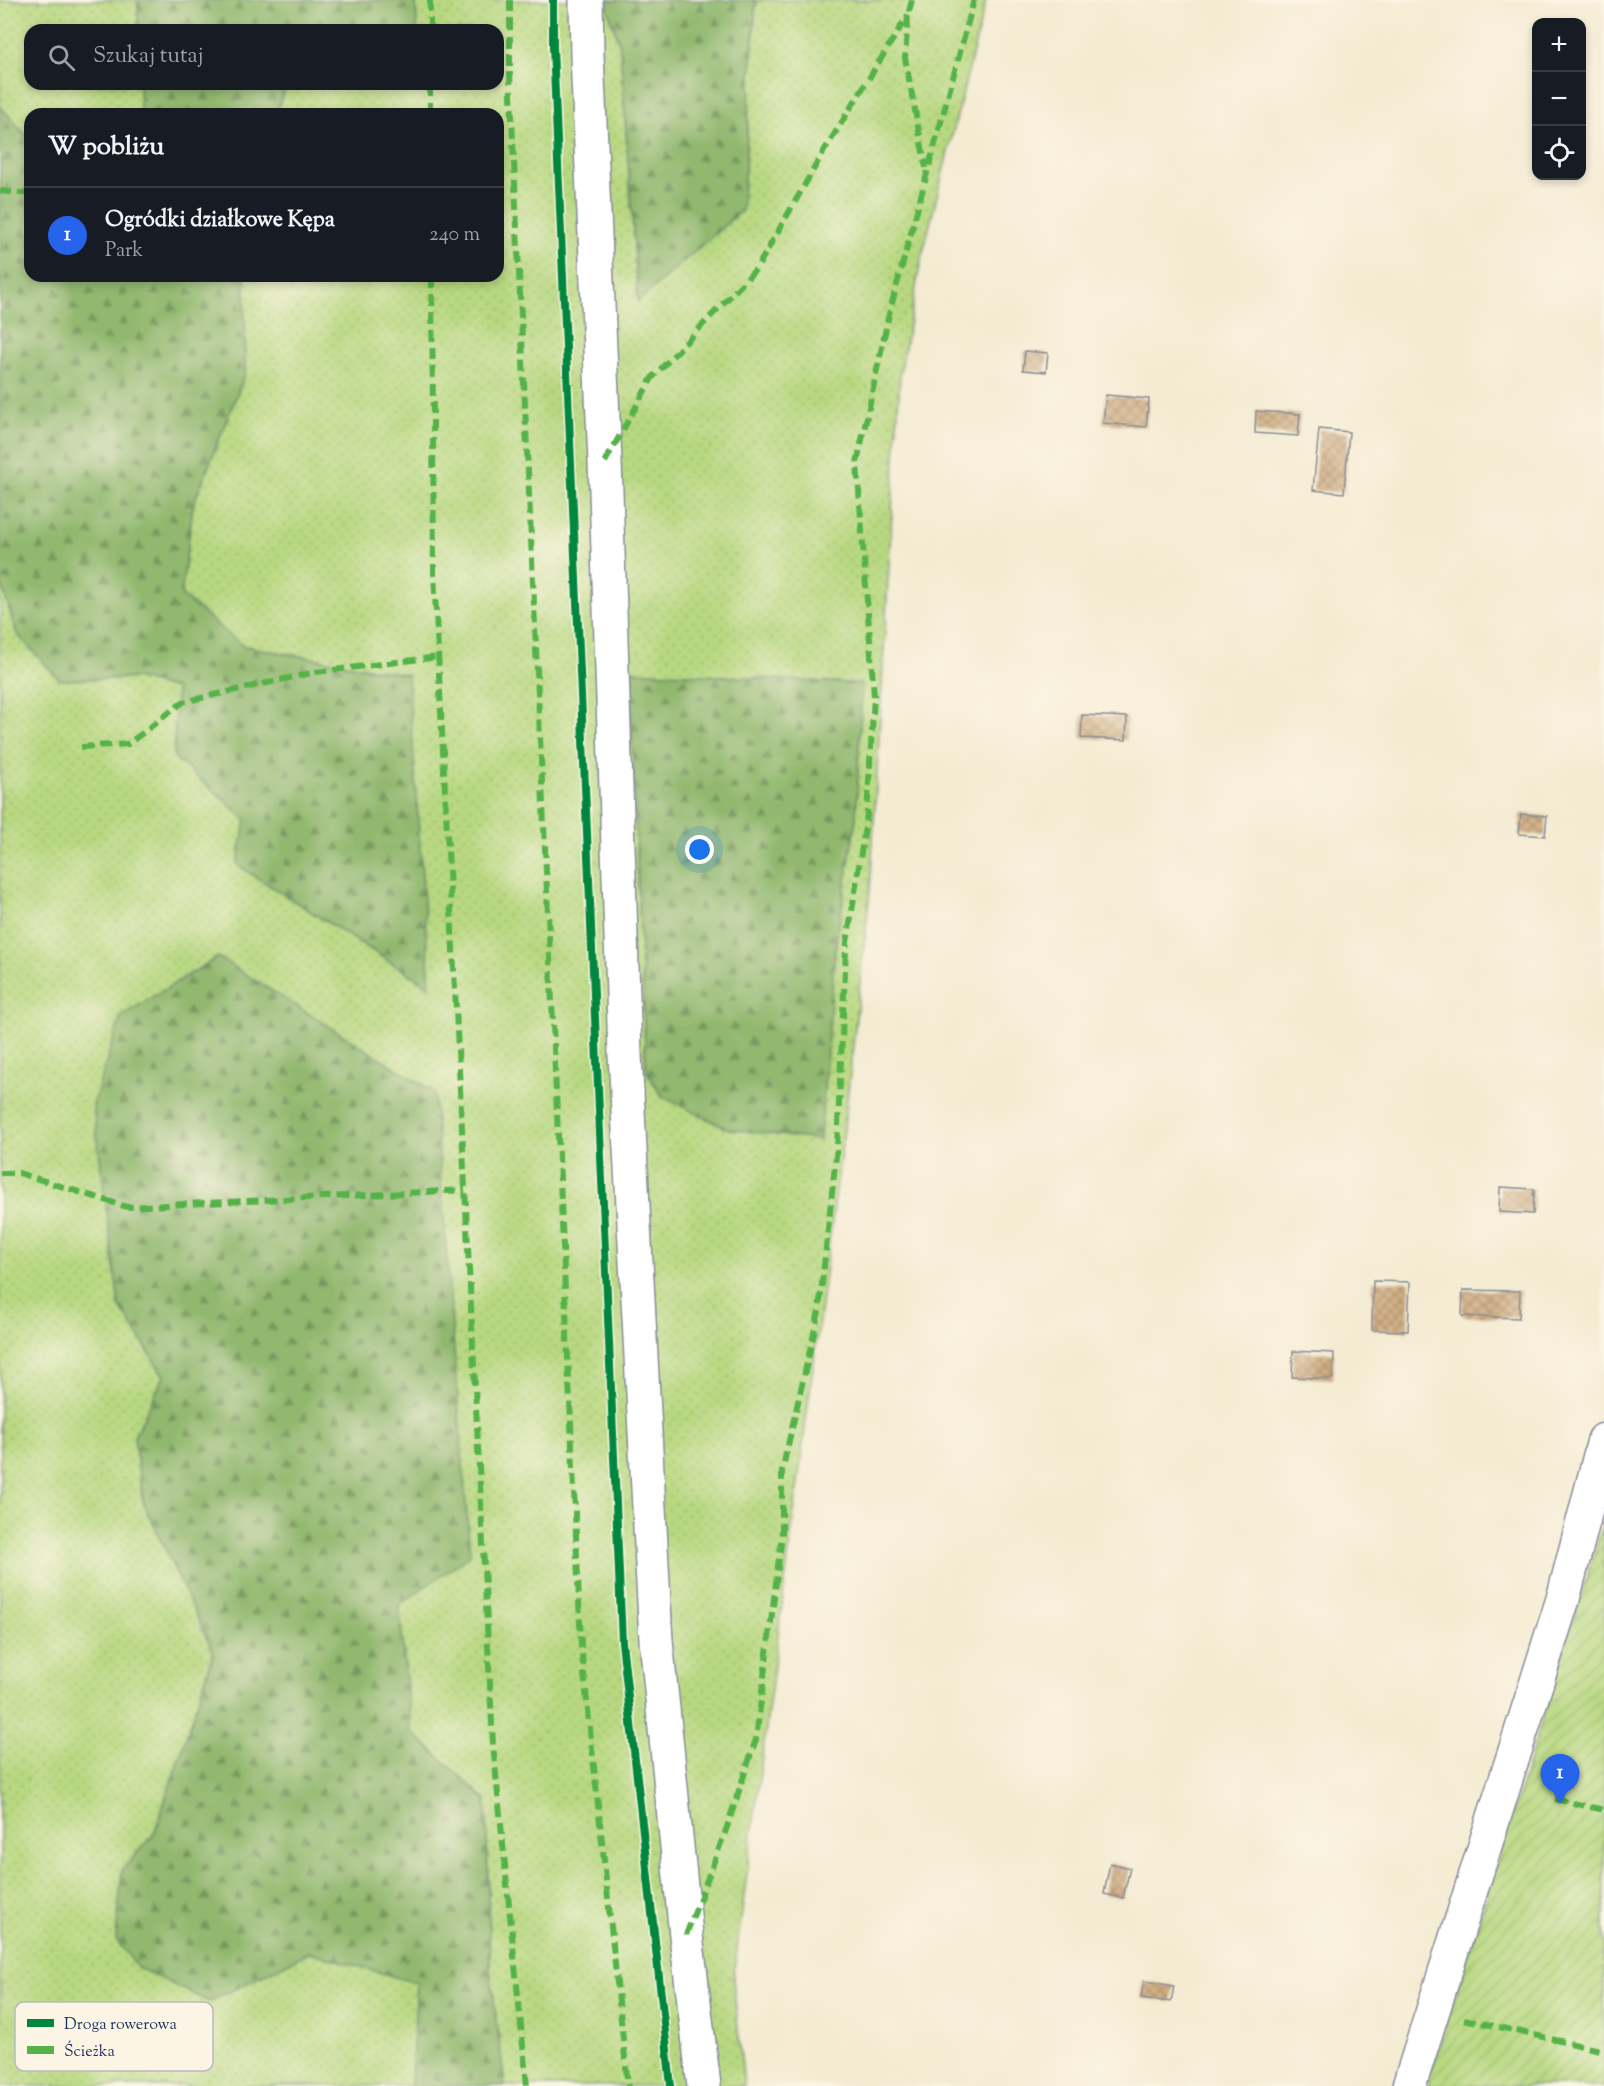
<!DOCTYPE html>
<html lang="pl">
<meta charset="utf-8">
<style>
body{margin:0;font-family:"Sorts Mill Goudy",serif;background:#20242c;color:#f1f3f6}
.controls{position:absolute;right:18px;top:18px;display:grid;overflow:hidden;border-radius:12px;box-shadow:0 3px 9px #0003}
.controls button{width:54px;height:54px;display:grid;place-items:center;padding:0;border:0;border-bottom:2px solid #363941;background:#171b24;color:#f1f3f6;font:30px sans-serif}
.you{position:absolute;left:700px;top:850px;width:21px;height:21px;margin:-15px;border:4px solid #fff;border-radius:50%;background:#1a73e8;box-shadow:0 0 0 9px #1a73e833}
.badge{display:grid;place-items:center;width:39px;height:39px;border-radius:50%;background:#2563eb;color:#fff;font-size:20px;font-weight:700}
.pin{position:absolute;translate:-50% -50px;filter:drop-shadow(0 2px 3px #0008)}
.pin::after{content:'';position:absolute;top:32px;width:21px;height:18px;background:inherit;clip-path:polygon(0 0,100% 0,50% 100%)}
.list{margin:0;padding:0;list-style:none}
h2{display:flex;justify-content:space-between;align-items:center;height:78px;margin:0;padding:0 24px;font-size:26px}
h2 small{font-size:20px;font-weight:400;color:#9ea1a6}
.list li{display:grid;grid-template-columns:39px 1fr auto;gap:18px;align-items:center;box-sizing:border-box;height:96px;padding:0 24px;border-top:2px solid #363941}
.list b{display:block;font-size:22px;white-space:nowrap}
.list p{margin:0;font-size:20px;white-space:nowrap;color:#9ea1a6}
.list em{font-size:20px;font-style:normal;color:#9ea1a6}
.icon{flex:none;width:33px;height:33px;fill:none;stroke:currentColor;stroke-width:2;stroke-linecap:round;stroke-linejoin:round}
.map{position:relative;flex:none;width:1604px;height:2086px;overflow:hidden}
.search{position:absolute;background:#171b24;box-shadow:0 3px 9px #0003;left:24px;top:24px;width:480px;height:66px;display:flex;align-items:center;gap:15px;box-sizing:border-box;padding:0 21px;border-radius:18px;color:#9ea1a6;font-size:22px}
.panel{position:absolute;background:#171b24;box-shadow:0 3px 9px #0003;left:24px;top:108px;width:480px;height:174px;border-radius:18px}
.map>svg:first-child{display:block}
.grass{fill:url(#grass-dots);stroke:#69846f;stroke-width:1.5;fill-rule:evenodd}
.forest{fill:url(#forest-firs);stroke:#567466;stroke-width:1.5}
.garden{fill:url(#garden-furrows);stroke:#69846f;stroke-width:1.5}
.building{fill:url(#building-cross-hatch)}
.lines{fill:none;stroke-linecap:round;stroke-linejoin:round}
.minor-casing{stroke:#888d98;stroke-width:36}
.minor{stroke:#fff;stroke-width:33}
.quiet{stroke:#55b248;stroke-width:6;stroke-dasharray:12 6;stroke-linecap:butt}
.cycleway-casing{stroke:#fcf5e5;stroke-width:11}
.cycleway{stroke:#00873e;stroke-width:8}
.key{fill:#fcf5e5;stroke:#b8babc;stroke-width:1.5}
.key-label{font-size:16px;fill:#1b2f5e}
</style>
<div class="map">
<svg width="1604" height="2086" viewBox="0 0 1604 2086">
<defs>
<pattern id="grass-dots" width="8" height="8" patternUnits="userSpaceOnUse" patternTransform="scale(1.5)"><rect width="8" height="8" fill="#b7d880"/><path d="M2 2h.1M6 6h.1" fill="none" stroke="#9dba71" stroke-width="1.8" stroke-linecap="round"/></pattern>
<pattern id="forest-firs" width="22" height="20" patternUnits="userSpaceOnUse" patternTransform="scale(1.5)"><rect width="22" height="20" fill="#91b86e"/><path d="M5 1l3.5 6h-7zM16 11l3.5 6h-7z" fill="#76965e"/></pattern>
<pattern id="garden-furrows" width="10" height="10" patternUnits="userSpaceOnUse" patternTransform="scale(1.5)"><rect width="10" height="10" fill="#b7d880"/><path d="M-1 1l2-2M0 10L10 0M9 11l2-2" fill="none" stroke="#9dba71"/></pattern>
<pattern id="building-cross-hatch" width="8" height="8" patternUnits="userSpaceOnUse" patternTransform="scale(1.5)"><rect width="8" height="8" fill="#d0ad81"/><path d="M0 0l8 8M0 8l8-8" fill="none" stroke="#a88d6d"/></pattern>
</defs>
<rect width="100%" height="100%" fill="#fcf5e5"/>
<filter id="ink" filterUnits="userSpaceOnUse"><feTurbulence type="fractalNoise" baseFrequency=".0167" numOctaves="2"/><feDisplacementMap in="SourceGraphic" scale="12" xChannelSelector="R" yChannelSelector="G"/><feConvolveMatrix kernelMatrix="1 2 1 2 8 2 1 2 1" color-interpolation-filters="sRGB"/></filter>
<filter id="wash" filterUnits="userSpaceOnUse"><feTurbulence type="fractalNoise" baseFrequency=".008" numOctaves="4" result="noise"/><feDisplacementMap in="SourceGraphic" scale="24" xChannelSelector="R" yChannelSelector="G"/><feGaussianBlur stdDeviation="1.35" result="paint"/><feColorMatrix in="noise" values="0 0 0 0 0 0 0 0 0 0 0 0 0 0 0 0 0 1.4 0 .05"/><feComposite in="paint" operator="in"/></filter>
<g filter="url(#wash)">
<rect width="100%" height="100%" fill="#f4ebd2"/>
<g class="grass">
<polygon points="0,0 138,0 138,30 30,30 30,84 139,84 140,114 30,114 30,140 0,106"/>
<path d="M416,0H605L620,46L638,300L742,210L756,0H986L921,260L900,374L870,891L843,1137L733,1980L744,2086H505L490,1970L486,1800L411,1731L399,1605L470,1555L119,1305L164,1376L134,1437L143,1502L214,1653L154,1834L122,1870L209,2002L309,1952L417,1983L411,2086H0V579L17,634L60,680L135,678L176,689L174,757L246,819L408,675L243,646L181,595L193,505L245,374V276H498V114H276L286,84H498V30H417ZM629,671L861,684L856,818L835,950L663,1097L646,1070Z"/>
</g>
<g class="forest">
<polygon points="138,0 416,0 417,30 138,30"/>
<polygon points="605,0 756,0 742,210 638,301 620,46"/>
<polygon points="139,84 286,84 276,114 140,114"/>
<polygon points="0,106 30,140 30,276 245,276 245,374 193,505 181,595 243,646 408,675 430,987 237,865 246,819 174,757 176,689 135,678 60,680 17,634 0,579"/>
<polygon points="629,671 862,684 856,818 835,950 820,1140 728,1129 663,1097 646,1070"/>
<polygon points="218,957 434,1092 470,1555 399,1605 411,1731 486,1800 490,1970 505,2086 411,2086 417,1983 309,1952 209,2002 138,1968 116,1940 122,1870 154,1834 214,1653 143,1502 134,1437 164,1376 119,1305 93,1105 121,1016"/>
</g>
<polygon class="garden" points="1604,1522 1604,2086 1427,2086"/>
<g id="blocks">
<g class="building">
<polygon points="1025,351 1048,353 1046,372 1023,370"/>
<polygon points="1106,395 1149,399 1146,427 1103,423"/>
<polygon points="1256,411 1300,414 1298,436 1255,433"/>
<polygon points="1319,429 1349,432 1344,493 1313,490"/>
<polygon points="1082,715 1127,717 1126,740 1081,738"/>
<polygon points="1521,814 1547,816 1545,836 1519,834"/>
<polygon points="1500,1187 1534,1189 1533,1214 1499,1212"/>
<polygon points="1373,1281 1410,1282 1408,1331 1372,1330"/>
<polygon points="1463,1290 1520,1291 1519,1318 1462,1316"/>
<polygon points="1293,1351 1334,1353 1333,1379 1292,1377"/>
<polygon points="1110,1863 1130,1868 1123,1898 1104,1894"/>
<polygon points="1144,1981 1174,1986 1171,2002 1141,1998"/>
</g>
</g>
</g>
<g filter="url(#ink)">
<use href="#blocks" fill-opacity="0" stroke="#888d98" stroke-width="1.5"/>
<g class="lines">
<defs>
<g id="minor">
<polyline points="586,0 587,55 605,462 625,1054 656,1640 686,1935 704,2086"/>
<polyline points="1409,2086 1563,1599 1604,1440"/>
</g>
</defs>
<use href="#minor" class="minor-casing"/>
<use href="#minor" class="minor"/>
<g class="quiet">
<polyline points="430,0 430,30"/>
<polyline points="510,0 510,73 581,1645 628,2086"/>
<polyline points="912,0 908,15 905,58 926,168"/>
<polyline points="430,84 430,114"/>
<polyline points="0,191 30,194"/>
<polyline points="432,276 434,573 493,1744 527,2086"/>
<polyline points="605,462 652,378 757,268 824,151 908,15"/>
<polyline points="81,747 128,744 183,702 316,672 438,657"/>
<polyline points="0,1173 19,1173 127,1207 465,1190"/>
<polyline points="1555,1799 1604,1810"/>
<polyline points="686,1935 726,1830 756,1739 782,1535 782,1471 819,1311 837,1147 846,949 867,814 874,696 857,463 889,314 974,0"/>
<polyline points="1464,2019 1604,2051"/>
</g>
<defs>
<polyline id="cycleway" points="553,0 553,47 622,1642 671,2086"/>
</defs>
<use href="#cycleway" class="cycleway-casing"/>
<use href="#cycleway" class="cycleway"/>
</g>
</g>
<rect x="15" y="2002" width="198" height="69" rx="9" class="key"/>
<rect x="27" y="2019" width="27" height="8" fill="#00873e"/>
<rect x="27" y="2046" width="27" height="8" fill="#55b248"/>
<g class="key-label">
<text x="64" y="2029">Droga rowerowa</text>
<text x="64" y="2056">Ścieżka</text>
</g>
</svg>
<div class="controls">
<button>+</button>
<button>−</button>
<button><svg class="icon" aria-label="locate" viewBox="0 0 24 24"><circle cx="12" cy="12" r="6"/><path d="M12 2v4M12 18v4M2 12h4M18 12h4"/></svg></button>
</div>
<div class="you"></div>
<div class="pin badge" style="left:1560px;top:1804px">1</div>
<div class="search"><svg class="icon" aria-label="search" viewBox="0 0 24 24"><circle cx="10" cy="10" r="6"/><path d="M15 15l6 6"/></svg>Szukaj tutaj</div>
<section class="panel">
<h2>W pobliżu<small></small></h2>
<ul class="list">
<li><span class="badge">1</span><div><b>Ogródki działkowe Kępa</b><p>Park</p></div><em>240 m</em></li>
</ul>
</section>
</div>
